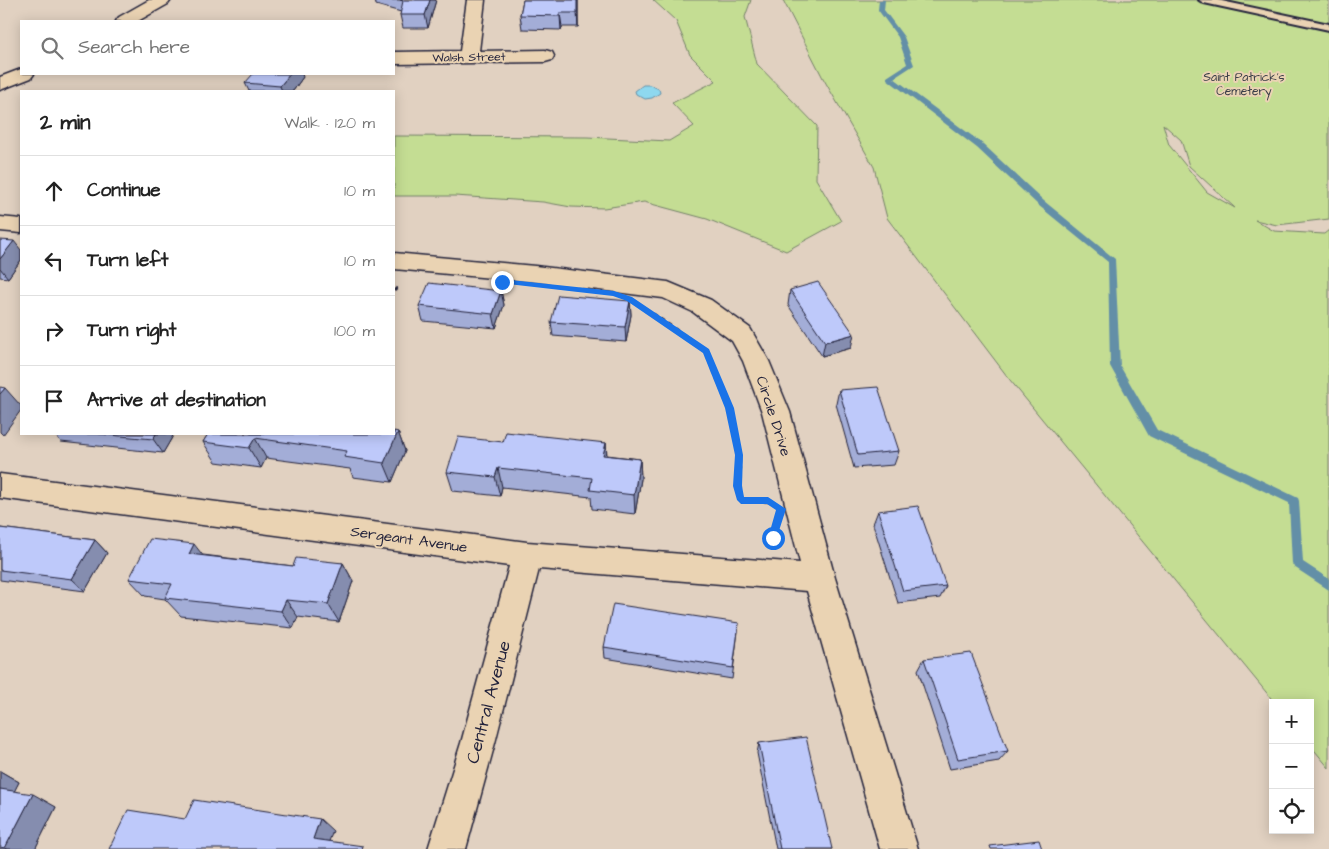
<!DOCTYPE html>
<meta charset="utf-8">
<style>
body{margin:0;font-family:"Architects Daughter",sans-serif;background:#f2f2f2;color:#222}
.controls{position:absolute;right:15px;bottom:15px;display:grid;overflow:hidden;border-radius:0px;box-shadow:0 2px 12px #0003}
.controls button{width:45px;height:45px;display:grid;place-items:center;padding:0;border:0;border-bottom:1px solid #e0e0e0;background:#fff;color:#222;font:25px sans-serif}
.stop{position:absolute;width:15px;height:15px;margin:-11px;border:4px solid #1a73e8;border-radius:50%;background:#fff}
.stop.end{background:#1a73e8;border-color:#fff;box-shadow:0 1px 5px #0008}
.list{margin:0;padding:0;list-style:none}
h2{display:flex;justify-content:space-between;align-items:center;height:65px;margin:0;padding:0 20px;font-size:21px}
h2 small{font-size:16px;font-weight:400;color:#767676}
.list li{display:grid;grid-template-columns:32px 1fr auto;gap:15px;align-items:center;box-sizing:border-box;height:70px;padding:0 20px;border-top:1px solid #e0e0e0}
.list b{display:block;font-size:19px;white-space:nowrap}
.list em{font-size:16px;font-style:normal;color:#767676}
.icon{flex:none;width:28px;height:28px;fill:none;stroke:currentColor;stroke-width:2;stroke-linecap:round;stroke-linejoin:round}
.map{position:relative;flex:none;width:1329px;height:849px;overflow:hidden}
.search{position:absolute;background:#fff;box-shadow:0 2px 12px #0003;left:20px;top:20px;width:375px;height:55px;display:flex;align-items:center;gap:12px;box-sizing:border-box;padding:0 18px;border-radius:0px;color:#767676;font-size:19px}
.panel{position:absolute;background:#fff;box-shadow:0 2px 12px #0003;left:20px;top:90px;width:375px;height:345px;border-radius:0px}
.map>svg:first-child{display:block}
.green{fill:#c4dd93;stroke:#738067;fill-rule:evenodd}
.water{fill:#8ed8ef;stroke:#638fa7}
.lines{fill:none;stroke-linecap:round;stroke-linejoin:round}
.stream{fill:#638fa7;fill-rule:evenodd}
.service-casing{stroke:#22223b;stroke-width:4}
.minor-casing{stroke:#22223b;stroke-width:3}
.tertiary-casing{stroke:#22223b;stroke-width:3}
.path-far1{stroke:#22223b;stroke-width:3;stroke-dasharray:4.5 4;stroke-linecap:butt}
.path{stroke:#22223b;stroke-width:4;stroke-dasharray:6 4.5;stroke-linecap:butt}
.service{fill:#ead3b3;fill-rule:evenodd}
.minor{fill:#ead3b3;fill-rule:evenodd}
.tertiary{fill:#ead3b3;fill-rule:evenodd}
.wall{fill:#a3add7;stroke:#22223b}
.shaded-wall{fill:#858daf;stroke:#22223b}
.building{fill:#bec9fa;stroke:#22223b}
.route{fill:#1a73e8}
.labels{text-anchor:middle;stroke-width:4;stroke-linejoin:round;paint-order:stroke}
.far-street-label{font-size:12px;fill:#22223b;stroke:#ead3b3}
.far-park-label{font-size:12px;fill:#3a3e48;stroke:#ead3b3}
.street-label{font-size:15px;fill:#22223b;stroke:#ead3b3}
.near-street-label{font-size:18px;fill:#22223b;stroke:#ead3b3}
</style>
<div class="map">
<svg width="1329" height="849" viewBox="0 0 1329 849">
<rect width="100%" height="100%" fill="#e1d1c1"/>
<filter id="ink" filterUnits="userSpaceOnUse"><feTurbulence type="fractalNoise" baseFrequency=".02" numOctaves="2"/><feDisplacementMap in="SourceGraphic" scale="10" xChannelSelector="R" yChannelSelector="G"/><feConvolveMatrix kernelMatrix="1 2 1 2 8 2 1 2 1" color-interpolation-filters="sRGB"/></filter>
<g filter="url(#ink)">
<g class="green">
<polygon points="653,0 751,0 745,17 757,64 817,126 816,179 841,221 786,251 707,219 644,202 604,208 571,207 543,202 455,196 394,196 394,136 587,137 669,141 694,126 672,103 716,81 690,55 676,21"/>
<path d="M783,0H1329V219L1277,225L1255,220L1274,231L1324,234L1329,230V768L1310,745V703H1275L1010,380L887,218L874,167L823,78ZM1163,124L1181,140L1189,166L1235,208L1207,192L1169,145Z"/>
</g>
<polygon class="water" points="643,85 650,85 659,89 660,93 652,98 645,99 636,94 635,91"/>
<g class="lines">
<polygon class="stream" points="879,0 885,0 884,10 904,37 914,65 894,78 983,144 1044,201 1115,259 1120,366 1157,430 1298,498 1299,501 1303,562 1329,579 1329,590 1294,567 1292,564 1289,503 1149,436 1110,366 1108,262 1038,205 977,148 887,79 887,77 907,64 898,37 878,10"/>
<defs>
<polygon id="service" points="1199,0 1217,0 1329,24 1329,30 1204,3"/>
<g id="minor">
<polygon points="467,0 485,0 479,51 545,50 552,52 554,56 552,60 545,62 394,64 394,52 460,51"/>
<polygon points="0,217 21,219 21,233 0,231"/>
<polygon points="394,253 535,266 668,282 711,300 750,328 769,361 790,412 835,578 918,849 880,849 807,591 539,569 495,743 466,849 428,849 461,743 509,566 0,498 0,474 527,542 800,563 762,412 743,361 732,341 693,312 663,298 535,282 394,269"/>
</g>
<g id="tertiary">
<polygon points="149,0 171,0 168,4 138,21 116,21 119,17"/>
<polygon points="21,69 21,74 34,74 31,78 0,90 0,77"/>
</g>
</defs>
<use href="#service" class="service-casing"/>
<use href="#minor" class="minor-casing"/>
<use href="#tertiary" class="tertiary-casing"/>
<g class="path-far1">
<polyline points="394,291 400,285"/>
<polyline points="653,314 706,351 730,408 739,455 740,493"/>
</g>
<g class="path">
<polyline points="739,492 741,500 769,501"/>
<polyline points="768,544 774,532"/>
</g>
<use href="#service" class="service"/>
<use href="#minor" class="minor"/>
<use href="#tertiary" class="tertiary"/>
</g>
<g class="wall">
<polygon points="375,0 436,0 428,28 403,28 400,15 401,12 376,5"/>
<polygon points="523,0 578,0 578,27 562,27 561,30 522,29 520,15"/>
<polygon points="303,77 293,91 249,91 245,83"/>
<polygon points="0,240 21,250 21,260 8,278 0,277"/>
<polygon points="790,290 851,348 822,356 788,305"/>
<polygon points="501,291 504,305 496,328 423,321 419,306"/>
<polygon points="630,301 631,315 626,342 553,336 551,322"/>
<polygon points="839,390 899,451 894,465 854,468 836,404"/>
<polygon points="398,432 405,451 392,482 353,477 350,469 266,458 261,468 216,462 203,442 208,434"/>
<polygon points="54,434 174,434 163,453 61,442"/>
<polygon points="503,442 606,443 607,455 640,459 641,479 635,514 592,509 591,497 502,487 500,496 453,491 447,472"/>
<polygon points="878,511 946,586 940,598 898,603 873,524"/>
<polygon points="0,528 95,540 107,553 85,591 0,580"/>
<polygon points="203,555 293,566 343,563 353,581 339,622 298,617 293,628 181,616 165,599 145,596 129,579"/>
<polygon points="739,623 732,679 605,658 604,647"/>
<polygon points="924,659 1008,751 999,761 950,769 918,670"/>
<polygon points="759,743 832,849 776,849 757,753"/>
<polygon points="0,771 19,782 14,791 56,807 35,849 0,849"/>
</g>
<g class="shaded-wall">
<polygon points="430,0 436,0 428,28 425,15"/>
<polygon points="577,0 578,0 578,27 577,13"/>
<polygon points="560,13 562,27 561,30 560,16"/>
<polygon points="290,74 302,74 303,77 293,91 282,91 280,86"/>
<polygon points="14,241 21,250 21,260 8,278 0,268 0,259"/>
<polygon points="501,291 504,305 496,328 493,314"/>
<polygon points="630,301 631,315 626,342 625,327"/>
<polygon points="854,334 851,348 822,356 825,342"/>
<polygon points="5,388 21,406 21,410 3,435 0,432 0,394"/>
<polygon points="398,432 405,451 392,482 384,463"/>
<polygon points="156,434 174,434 163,453 153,439"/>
<polygon points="255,438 266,458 261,468 249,448"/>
<polygon points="606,443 607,463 603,455"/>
<polygon points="640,459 641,479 635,514 634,495"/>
<polygon points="498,468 502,487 500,496 495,477"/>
<polygon points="95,540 107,553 85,591 72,579"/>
<polygon points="194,544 208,562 189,554"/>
<polygon points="343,563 353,581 339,622 328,604"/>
<polygon points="286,600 298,617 293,628 281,611"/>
<polygon points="0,771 19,782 10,800 0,795"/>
<polygon points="33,794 56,807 35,849 8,849 5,848"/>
<polygon points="320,819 333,831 326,849 313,839"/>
</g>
<g class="building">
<polygon points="400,0 430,0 425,15 400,15 403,1"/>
<polygon points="523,0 577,0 577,13 560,13 560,16 520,15"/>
<polygon points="253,74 290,74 280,86 245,83"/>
<polygon points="0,240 14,241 0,259"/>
<polygon points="818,282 854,334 825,342 790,290"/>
<polygon points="429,283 501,291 493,314 419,306"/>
<polygon points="558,295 630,301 625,327 551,322"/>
<polygon points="0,387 5,388 0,394"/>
<polygon points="878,387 899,451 858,455 839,390"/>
<polygon points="394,431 398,432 384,463 344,457 347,451 255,438 249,448 203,442 208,434 394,434"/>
<polygon points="506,432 606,443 603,455 640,459 634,495 590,490 592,478 498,468 495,477 447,472 458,437 503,442"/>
<polygon points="99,434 156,434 153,439"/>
<polygon points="918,506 946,586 903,591 878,511"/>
<polygon points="0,528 95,540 72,579 0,570"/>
<polygon points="150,539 194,544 189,554 293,566 296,558 343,563 328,604 286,600 281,611 165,598 172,584 129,579"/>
<polygon points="613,604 739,623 733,668 604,647"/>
<polygon points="971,653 1008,751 958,759 924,659"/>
<polygon points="806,737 832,849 780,849 759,743"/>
<polygon points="0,789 33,794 5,848 0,847"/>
<polygon points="194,800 320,819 313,839 363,846 362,849 109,849 128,810 185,819"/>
<polygon points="1039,840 1042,849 991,849 990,846"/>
</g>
</g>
<polygon class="route" points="502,279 614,291 632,297 709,349 734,408 743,455 742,486 744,497 768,497 786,509 776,540 773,541 768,538 776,510 767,504 741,504 737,500 733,486 735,455 725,408 703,353 627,301 613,296 499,283 498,282"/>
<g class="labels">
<g class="far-street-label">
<text transform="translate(469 57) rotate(-1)" y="4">Walsh Street</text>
</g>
<g class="far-park-label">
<text x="1244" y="81">Saint Patrick's<tspan x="1244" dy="14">Cemetery</tspan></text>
</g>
<g class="street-label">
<text transform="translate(774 416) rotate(72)" y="5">Circle Drive</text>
<text transform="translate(409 539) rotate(8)" y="5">Sergeant Avenue</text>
</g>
<g class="near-street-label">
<text transform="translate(488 702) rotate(-75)" y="6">Central Avenue</text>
</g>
</g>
</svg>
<div class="controls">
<button>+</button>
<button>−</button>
<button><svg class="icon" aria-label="locate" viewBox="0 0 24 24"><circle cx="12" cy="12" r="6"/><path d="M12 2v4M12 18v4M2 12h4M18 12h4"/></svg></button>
</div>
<div class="stop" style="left:773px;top:538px"></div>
<div class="stop end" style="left:502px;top:282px"></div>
<div class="search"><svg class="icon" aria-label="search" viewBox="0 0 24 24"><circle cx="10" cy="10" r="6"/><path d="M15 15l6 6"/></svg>Search here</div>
<section class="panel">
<h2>2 min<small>Walk · 120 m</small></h2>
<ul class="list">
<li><svg class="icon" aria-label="ahead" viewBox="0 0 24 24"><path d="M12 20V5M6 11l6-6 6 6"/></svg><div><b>Continue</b></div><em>10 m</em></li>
<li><svg class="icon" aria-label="left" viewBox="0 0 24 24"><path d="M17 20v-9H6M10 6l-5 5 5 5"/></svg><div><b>Turn left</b></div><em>10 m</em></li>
<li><svg class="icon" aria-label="right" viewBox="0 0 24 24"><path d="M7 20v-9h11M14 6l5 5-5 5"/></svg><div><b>Turn right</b></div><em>100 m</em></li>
<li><svg class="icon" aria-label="arrive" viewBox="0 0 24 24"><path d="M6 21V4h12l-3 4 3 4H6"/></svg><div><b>Arrive at destination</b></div></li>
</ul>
</section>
</div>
